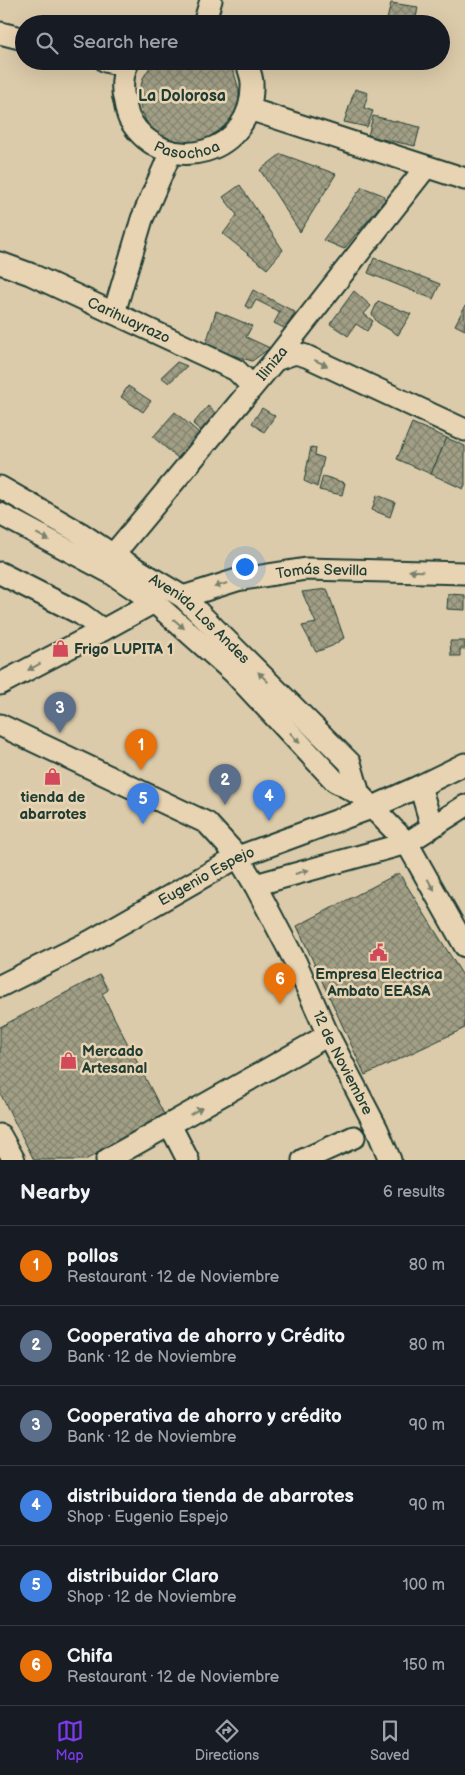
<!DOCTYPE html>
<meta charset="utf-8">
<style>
body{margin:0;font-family:"Balsamiq Sans",sans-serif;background:#242831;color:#f1f3f6}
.you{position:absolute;left:244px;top:566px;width:18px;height:18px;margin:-12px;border:4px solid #fff;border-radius:50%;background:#1a73e8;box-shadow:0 0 0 8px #1a73e833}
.badge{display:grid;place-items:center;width:32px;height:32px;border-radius:50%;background:#7c3aed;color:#fff;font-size:16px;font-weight:700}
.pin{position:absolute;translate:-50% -41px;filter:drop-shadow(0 1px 2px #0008)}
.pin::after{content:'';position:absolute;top:26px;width:18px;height:15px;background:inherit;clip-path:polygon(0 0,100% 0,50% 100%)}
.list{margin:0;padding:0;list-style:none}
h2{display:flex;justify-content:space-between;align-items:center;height:65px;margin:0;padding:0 20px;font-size:21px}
h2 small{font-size:16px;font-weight:400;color:#9ea1a6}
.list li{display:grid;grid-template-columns:32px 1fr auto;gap:15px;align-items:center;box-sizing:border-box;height:80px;padding:0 20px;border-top:1px solid #363941}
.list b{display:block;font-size:19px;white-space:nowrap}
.list p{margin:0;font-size:16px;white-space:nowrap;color:#9ea1a6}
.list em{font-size:16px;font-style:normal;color:#9ea1a6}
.icon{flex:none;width:28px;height:28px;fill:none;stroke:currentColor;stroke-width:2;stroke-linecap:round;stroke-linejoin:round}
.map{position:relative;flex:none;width:465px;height:1160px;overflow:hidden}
.search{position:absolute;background:#171b24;box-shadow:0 5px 20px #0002;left:15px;right:15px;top:15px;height:55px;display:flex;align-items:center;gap:12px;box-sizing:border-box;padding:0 18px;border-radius:28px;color:#9ea1a6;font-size:19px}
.sheet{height:545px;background:#171b24}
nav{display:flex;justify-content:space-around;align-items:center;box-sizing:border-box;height:70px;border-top:1px solid #363941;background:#171b24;font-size:14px;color:#9ea1a6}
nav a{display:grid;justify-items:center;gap:2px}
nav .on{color:#7c3aed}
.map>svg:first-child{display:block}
.building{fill:url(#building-cross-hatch);stroke:#1f3d34}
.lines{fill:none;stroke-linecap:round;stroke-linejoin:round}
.minor-casing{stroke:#1f3d34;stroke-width:25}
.minor{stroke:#e8d4b2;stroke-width:21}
.oneway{fill:#79816d}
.labels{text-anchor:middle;stroke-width:5;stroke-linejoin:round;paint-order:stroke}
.street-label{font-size:15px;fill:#1f3d34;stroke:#e8d4b2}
.poi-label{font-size:15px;font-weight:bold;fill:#1f3d34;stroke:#e8d4b2;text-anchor:start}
.neighbourhood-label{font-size:16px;font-weight:bold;fill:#1f3d34;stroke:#e8d4b2}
</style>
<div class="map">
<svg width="465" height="1160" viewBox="0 0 465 1160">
<defs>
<pattern id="building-cross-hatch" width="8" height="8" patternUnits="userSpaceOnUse" patternTransform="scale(1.25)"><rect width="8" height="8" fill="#a29f86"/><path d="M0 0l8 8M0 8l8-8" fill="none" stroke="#83836e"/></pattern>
</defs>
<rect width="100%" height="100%" fill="#dccbaa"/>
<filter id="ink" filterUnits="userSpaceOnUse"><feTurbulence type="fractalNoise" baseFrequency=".02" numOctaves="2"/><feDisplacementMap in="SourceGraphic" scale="10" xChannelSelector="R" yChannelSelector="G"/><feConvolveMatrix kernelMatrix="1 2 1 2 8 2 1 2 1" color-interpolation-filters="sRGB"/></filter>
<g filter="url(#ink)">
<g class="building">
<polygon points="391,3 418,7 415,24 386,24"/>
<polygon points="154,61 225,61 234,73 239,90 239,106 233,122 222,135 191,147 159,137 148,125 141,110 139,94 143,78"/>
<polygon points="355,89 368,93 364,108 373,111 367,127 344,122"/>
<polygon points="373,116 420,127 415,146 368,136"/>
<polygon points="281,154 336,174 300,232 260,170"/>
<polygon points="240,185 283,250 267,269 223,234 237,215 223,197"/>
<polygon points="362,187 383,195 385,200 344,249 323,240"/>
<polygon points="374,258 440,284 433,299 368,273"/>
<polygon points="253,290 295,312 286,329 274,323 280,312 256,300 251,309 245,306"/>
<polygon points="354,291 371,306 364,314 373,321 367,331 356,324 348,336 330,324"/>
<polygon points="378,301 411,314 398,335 377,322 372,314"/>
<polygon points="465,306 465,330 455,325"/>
<polygon points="216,311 252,326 246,337 270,348 252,361 205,347"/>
<polygon points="177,362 187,366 169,383 161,377"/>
<polygon points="128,386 151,401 143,412 121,397"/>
<polygon points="208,406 221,418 206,435 193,424"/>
<polygon points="262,408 275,416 264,432 252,423"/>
<polygon points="175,412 206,439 185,464 153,437"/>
<polygon points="412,423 447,438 431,474 397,459"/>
<polygon points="447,438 465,446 465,485 463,489 431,474"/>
<polygon points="311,447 316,448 315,455 324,458 317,487 304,481"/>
<polygon points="323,476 345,483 342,495 319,490"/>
<polygon points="377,495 395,502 390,517 372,510"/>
<polygon points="327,589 344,638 332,646 316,652 302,626 316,623 302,592"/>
<polygon points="448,594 465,595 465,610 447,609"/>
<polygon points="450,641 465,641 465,649 460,649 460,656 451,656"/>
<polygon points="399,873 465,979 465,1028 365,1075 297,926"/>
<polygon points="100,975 108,990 102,994 166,1118 85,1160 34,1160 0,1093 0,1027"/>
</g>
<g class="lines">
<defs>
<g id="minor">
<polyline points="204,24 211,0"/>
<polyline points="0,33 24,39"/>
<polyline points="106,61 126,66"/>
<path id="s1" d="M129,61C122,72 121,90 125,102C126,108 127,115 130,120C166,180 255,154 252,83C252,76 248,68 246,61"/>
<polyline points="249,109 465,179"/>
<path id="s2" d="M0,263L30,274L236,370L252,386"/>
<polyline points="114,313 142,219 171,152"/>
<polyline points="275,360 295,353 306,356 465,430"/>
<path id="s3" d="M0,487L80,533L113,555L183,597L350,763L359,794"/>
<polyline points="0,514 111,573 154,602 234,673 335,781 359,794 407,843 465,946"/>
<path id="s4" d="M113,555L275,360L426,167"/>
<polyline points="0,573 81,614 103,630"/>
<path id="s5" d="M183,597L237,580L306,569L465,573"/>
<polyline points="0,684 103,630 154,602"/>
<path id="s6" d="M0,725L207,823L238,857L255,885L296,963L328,1035L377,1129L390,1160"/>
<polyline points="420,786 432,827"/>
<polyline points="255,885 407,843 465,806"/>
<path id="s7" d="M0,986L89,942L238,857L371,808L420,786L465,764"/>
<polyline points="170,1125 188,1160"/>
<polyline points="0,1135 14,1160"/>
<polyline points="107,1160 328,1035"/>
<polyline points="303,1160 354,1137"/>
</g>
</defs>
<use href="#minor" class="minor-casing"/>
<use href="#minor" class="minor"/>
</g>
<defs><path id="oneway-solid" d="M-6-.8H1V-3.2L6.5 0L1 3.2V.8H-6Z" transform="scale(1.25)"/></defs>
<g class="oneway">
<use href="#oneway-solid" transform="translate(321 363) rotate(25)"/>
<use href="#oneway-solid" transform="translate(43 537) rotate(28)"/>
<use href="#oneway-solid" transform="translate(416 571) rotate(-179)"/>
<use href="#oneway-solid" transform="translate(221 585) rotate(163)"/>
<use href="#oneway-solid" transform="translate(179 624) rotate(41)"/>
<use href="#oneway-solid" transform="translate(34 667) rotate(152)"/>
<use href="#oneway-solid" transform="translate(263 677) rotate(-135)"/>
<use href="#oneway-solid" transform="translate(295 738) rotate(47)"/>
<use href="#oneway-solid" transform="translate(302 872) rotate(-16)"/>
<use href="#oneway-solid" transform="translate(431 885) rotate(61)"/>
<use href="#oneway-solid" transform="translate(196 1111) rotate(-30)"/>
</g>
</g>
<defs>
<symbol id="shop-bare" viewBox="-9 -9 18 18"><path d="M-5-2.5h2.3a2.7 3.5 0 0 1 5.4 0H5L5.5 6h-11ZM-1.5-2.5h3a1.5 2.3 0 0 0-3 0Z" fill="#d1495b" stroke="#e8d4b2" stroke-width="2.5" paint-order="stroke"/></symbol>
<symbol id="civic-bare" viewBox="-9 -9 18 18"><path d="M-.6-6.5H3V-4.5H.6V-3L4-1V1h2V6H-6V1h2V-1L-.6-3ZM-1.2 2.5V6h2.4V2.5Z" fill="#d1495b" stroke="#e8d4b2" stroke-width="2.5" paint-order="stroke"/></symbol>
</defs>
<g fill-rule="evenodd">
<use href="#shop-bare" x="48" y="636" width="25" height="25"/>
<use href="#shop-bare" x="40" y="764" width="25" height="25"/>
<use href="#civic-bare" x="366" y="940" width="25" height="25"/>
<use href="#shop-bare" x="56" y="1048" width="25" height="25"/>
</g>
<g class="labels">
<g class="street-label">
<text dy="5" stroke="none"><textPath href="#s1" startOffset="130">Pasochoa</textPath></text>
<text dy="5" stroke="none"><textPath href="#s2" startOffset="141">Carihuayrazo</textPath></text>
<text dy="5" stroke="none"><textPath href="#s4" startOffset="249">Iliniza</textPath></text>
<text dy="5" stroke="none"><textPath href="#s5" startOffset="142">Tomás Sevilla</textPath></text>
<text dy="5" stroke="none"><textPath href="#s3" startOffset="240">Avenida Los Andes</textPath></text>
<text dy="5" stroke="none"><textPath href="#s7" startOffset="234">Eugenio Espejo</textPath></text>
<text dy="5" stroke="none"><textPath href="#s6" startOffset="506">12 de Noviembre</textPath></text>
</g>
<g class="poi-label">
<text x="74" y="654">Frigo LUPITA 1</text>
<text x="53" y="802" text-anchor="middle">tienda de<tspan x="53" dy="17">abarrotes</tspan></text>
<text x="379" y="979" text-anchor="middle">Empresa Electrica<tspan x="379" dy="17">Ambato EEASA</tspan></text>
<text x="82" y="1056">Mercado<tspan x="82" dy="17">Artesanal</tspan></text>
</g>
<g class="neighbourhood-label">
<text x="182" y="101">La Dolorosa</text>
</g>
</g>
</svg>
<div class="you"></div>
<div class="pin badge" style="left:141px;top:770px;background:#e8710a">1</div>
<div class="pin badge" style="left:225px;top:805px;background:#5c6f8a">2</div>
<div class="pin badge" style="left:60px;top:733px;background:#5c6f8a">3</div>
<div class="pin badge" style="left:269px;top:821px;background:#3f7fe0">4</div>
<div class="pin badge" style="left:143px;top:824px;background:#3f7fe0">5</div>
<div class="pin badge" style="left:280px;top:1004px;background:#e8710a">6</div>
<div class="search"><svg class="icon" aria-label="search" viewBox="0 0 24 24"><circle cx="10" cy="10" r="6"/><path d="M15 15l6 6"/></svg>Search here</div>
</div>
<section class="sheet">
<h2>Nearby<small>6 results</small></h2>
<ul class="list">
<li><span class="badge" style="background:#e8710a">1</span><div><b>pollos</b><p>Restaurant · 12 de Noviembre</p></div><em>80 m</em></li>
<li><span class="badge" style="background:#5c6f8a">2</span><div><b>Cooperativa de ahorro y Crédito</b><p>Bank · 12 de Noviembre</p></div><em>80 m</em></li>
<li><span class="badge" style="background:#5c6f8a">3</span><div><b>Cooperativa de ahorro y crédito</b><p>Bank · 12 de Noviembre</p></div><em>90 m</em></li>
<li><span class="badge" style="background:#3f7fe0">4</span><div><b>distribuidora tienda de abarrotes</b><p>Shop · Eugenio Espejo</p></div><em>90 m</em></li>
<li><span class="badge" style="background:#3f7fe0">5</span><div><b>distribuidor Claro</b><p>Shop · 12 de Noviembre</p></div><em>100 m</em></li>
<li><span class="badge" style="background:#e8710a">6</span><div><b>Chifa</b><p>Restaurant · 12 de Noviembre</p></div><em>150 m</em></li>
</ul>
</section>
<nav>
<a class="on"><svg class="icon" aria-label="map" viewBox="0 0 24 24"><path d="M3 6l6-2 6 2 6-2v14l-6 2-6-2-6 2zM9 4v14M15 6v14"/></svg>Map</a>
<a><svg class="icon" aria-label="directions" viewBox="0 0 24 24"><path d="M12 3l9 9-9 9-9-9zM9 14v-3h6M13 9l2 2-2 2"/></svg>Directions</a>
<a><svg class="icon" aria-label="saved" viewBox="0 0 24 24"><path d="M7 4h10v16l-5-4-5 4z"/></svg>Saved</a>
</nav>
